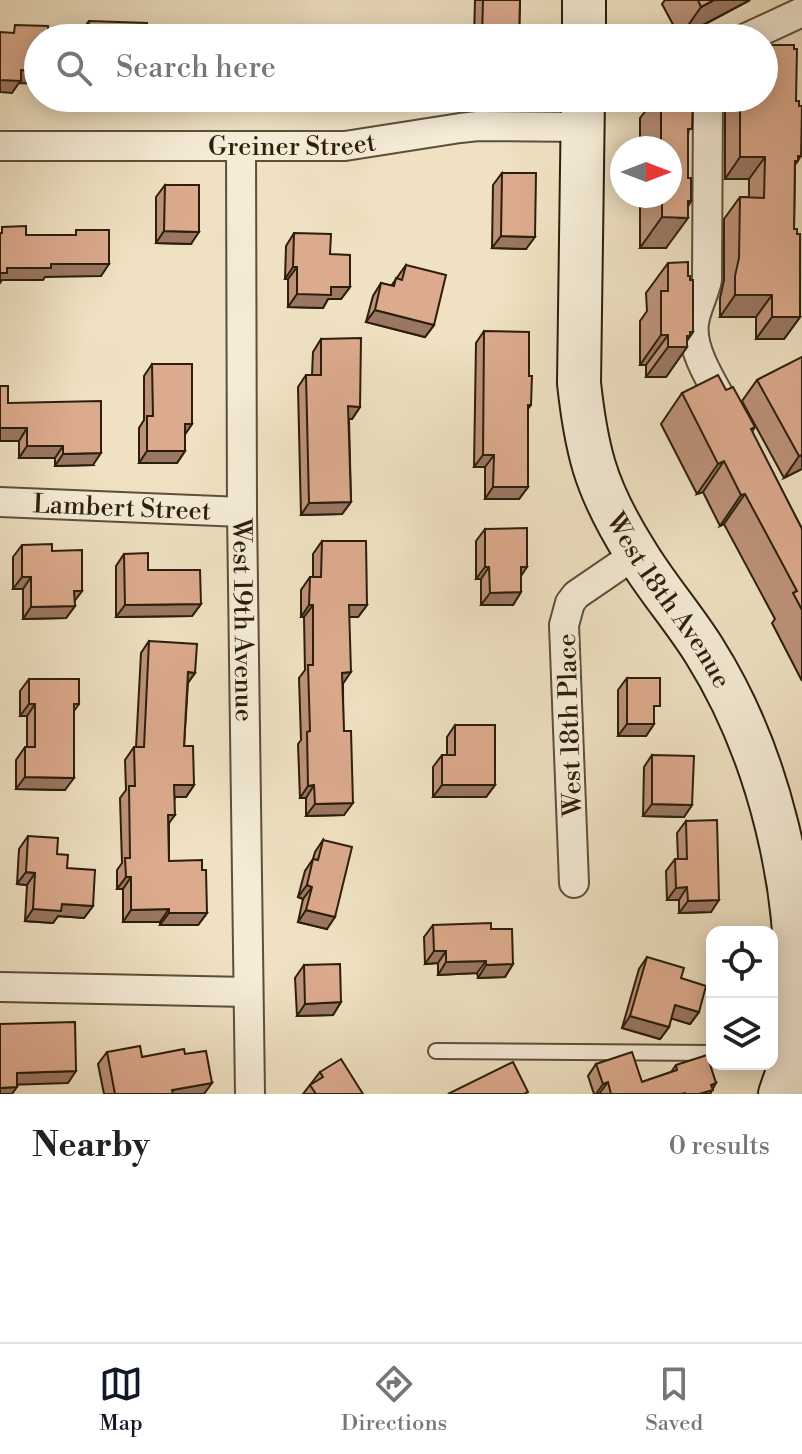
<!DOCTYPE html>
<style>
body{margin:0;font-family:"Libre Bodoni",serif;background:#f2f2f2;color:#222}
.controls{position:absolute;right:24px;bottom:24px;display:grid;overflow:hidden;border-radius:16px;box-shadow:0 4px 20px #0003}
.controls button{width:72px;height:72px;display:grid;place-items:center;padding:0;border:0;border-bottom:2px solid #e0e0e0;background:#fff;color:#222;font:40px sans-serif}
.compass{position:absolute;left:610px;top:136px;width:72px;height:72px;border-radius:50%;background:#fff;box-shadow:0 4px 20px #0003;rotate:90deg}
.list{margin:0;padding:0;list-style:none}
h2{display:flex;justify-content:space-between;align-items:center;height:104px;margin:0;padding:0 32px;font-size:34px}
h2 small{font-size:26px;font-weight:400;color:#767676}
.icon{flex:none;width:44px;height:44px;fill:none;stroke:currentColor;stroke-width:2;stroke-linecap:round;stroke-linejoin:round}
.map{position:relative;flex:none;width:802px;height:1094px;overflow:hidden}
.search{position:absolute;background:#fff;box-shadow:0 4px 20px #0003;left:24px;right:24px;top:24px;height:88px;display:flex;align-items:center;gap:20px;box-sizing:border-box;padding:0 28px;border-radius:44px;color:#767676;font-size:30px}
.sheet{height:248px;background:#fff}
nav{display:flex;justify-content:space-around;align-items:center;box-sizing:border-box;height:112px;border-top:2px solid #e0e0e0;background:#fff;font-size:22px;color:#767676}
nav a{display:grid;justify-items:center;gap:4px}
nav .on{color:#111827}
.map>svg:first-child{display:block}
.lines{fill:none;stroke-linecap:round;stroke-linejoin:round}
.service-casing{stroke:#5d4f3a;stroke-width:18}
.minor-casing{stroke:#5d4f3a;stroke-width:32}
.secondary-casing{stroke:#2c1e0c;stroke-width:46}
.service{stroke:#f5ecd7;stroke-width:14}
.minor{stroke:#f5ecd7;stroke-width:28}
.secondary{stroke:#f5ecd7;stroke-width:42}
.wall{fill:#bd9279;stroke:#2c1e0c;stroke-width:2}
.shaded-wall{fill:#9a7763;stroke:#2c1e0c;stroke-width:2}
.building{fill:#dcaa8d;stroke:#2c1e0c;stroke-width:2}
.labels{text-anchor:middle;stroke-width:7;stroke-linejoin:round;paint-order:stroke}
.street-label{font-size:26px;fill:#2c1e0c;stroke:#f5ecd7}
</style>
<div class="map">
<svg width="802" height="1094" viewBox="0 0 802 1094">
<rect width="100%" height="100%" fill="#efe1c2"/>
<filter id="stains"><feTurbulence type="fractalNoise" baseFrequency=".0025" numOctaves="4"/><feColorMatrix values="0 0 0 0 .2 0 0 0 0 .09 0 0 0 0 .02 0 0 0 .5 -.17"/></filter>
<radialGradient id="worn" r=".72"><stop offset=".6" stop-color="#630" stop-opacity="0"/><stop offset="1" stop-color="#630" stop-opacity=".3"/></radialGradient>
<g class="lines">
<defs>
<polyline id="service" points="436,1051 712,1053"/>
<g id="minor">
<polyline points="746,38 802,12"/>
<path d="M708,98L707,280C704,295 696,308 694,323C690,351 715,387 728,411"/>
<path id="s1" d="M0,146H345L460,128L478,126L583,127"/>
<path id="s2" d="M241,146L242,512L250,1094"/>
<path id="s3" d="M0,502L242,512"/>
<polyline points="574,883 564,625 570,603 576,595 636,554"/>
<polyline points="0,987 248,992"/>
</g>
<g id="secondary">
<polyline points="584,38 584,0"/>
<path id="s4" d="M583,98L579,383C582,411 586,439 594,466C603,496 619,526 636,553C657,588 684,618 705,652C769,754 802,892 795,1011C793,1029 793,1048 789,1065C787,1075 783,1085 780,1094"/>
</g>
</defs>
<use href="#service" class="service-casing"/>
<use href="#minor" class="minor-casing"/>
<use href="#secondary" class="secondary-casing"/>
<use href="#service" class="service"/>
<use href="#minor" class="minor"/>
<use href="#secondary" class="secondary"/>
</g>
<g class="wall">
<polygon points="475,0 520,0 519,38 474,38"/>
<polygon points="665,0 750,0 694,30 698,38 662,38 668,30 676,30 662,4"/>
<polygon points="89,21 146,38 80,38 80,33"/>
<polygon points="769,45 796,101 801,156 795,165 794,229 800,317 784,339 756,339 756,317 720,317 720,298 724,280 724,219 740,197 749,197 749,179 725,179 725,98 764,98 764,51"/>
<polygon points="647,98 693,98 688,135 688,178 691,201 666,248 640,248 640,196 670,196 670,148 640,148 640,118 647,109"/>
<polygon points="502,173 526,249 492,248 493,185"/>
<polygon points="165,185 191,244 156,243 156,197"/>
<polygon points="294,233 330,254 350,287 341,299 328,299 323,308 288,307 288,279 285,279 286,246"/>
<polygon points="668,263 688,276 693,332 687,340 687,347 666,377 646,377 646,365 640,365 640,321 647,311 646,293"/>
<polygon points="406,265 434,325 425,337 366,322 373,296 381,283 391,286"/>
<polygon points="484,331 529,376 531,405 528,409 528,487 519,499 485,499 485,467 474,467 476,343"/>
<polygon points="321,339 360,407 352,419 349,419 351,502 342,514 301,515 298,387 306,375 312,375 313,352"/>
<polygon points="802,357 802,469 784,478 742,401 757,380"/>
<polygon points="152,364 192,424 185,434 185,451 177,463 139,463 139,428 144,420 144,376"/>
<polygon points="682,393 755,427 752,432 802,529 802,681 772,623 775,619 724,524 720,526 703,492 697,494 661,424"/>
<polygon points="8,403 93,465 55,466 55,458 19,458 19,441 0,441"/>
<polygon points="485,529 521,592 513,605 481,605 481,579 476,579 476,541"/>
<polygon points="322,541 367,605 358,617 349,617 343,684 344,815 306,816 306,798 300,798 298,744 301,740 299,678 305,670 304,617 301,617 301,590 310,577 313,577 313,554"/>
<polygon points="22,545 52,551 82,591 74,601 75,606 66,618 23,619 23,589 13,589 13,557"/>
<polygon points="124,554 201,604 192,616 116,617 116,566"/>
<polygon points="149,641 195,673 188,683 184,746 194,785 186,797 175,797 169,824 169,861 207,913 198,925 160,925 160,922 123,922 123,889 117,889 117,870 122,863 120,798 126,790 125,760 134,747 136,747 141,653"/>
<polygon points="627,678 654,714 654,724 646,736 618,736 618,690"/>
<polygon points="29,679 79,704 74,711 65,790 16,789 16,760 25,747 27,747 27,716 20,716 20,691"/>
<polygon points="455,725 495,785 486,797 433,797 433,767 442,755 447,755 447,737"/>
<polygon points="652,755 692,805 684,817 643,816 644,767"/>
<polygon points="686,821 711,912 679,913 679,900 667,900 666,871 675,859 678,859 677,833"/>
<polygon points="28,836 57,854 67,868 93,906 84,918 58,916 53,923 25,921 27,885 17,884 19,849"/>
<polygon points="323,840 327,929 298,922 303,899 298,897 305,871 313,859 315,852"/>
<polygon points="433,925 491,929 513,964 505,977 478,978 477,973 438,975 438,963 425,964 424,937"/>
<polygon points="647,957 681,978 699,1012 690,1024 671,1018 669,1027 660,1039 622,1028 639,969"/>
<polygon points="304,965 341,1002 333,1015 297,1016 295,978"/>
<polygon points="107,1052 142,1057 185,1054 204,1094 104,1094 98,1064"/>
<polygon points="596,1064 642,1082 671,1072 676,1065 712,1088 710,1094 594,1094 588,1076"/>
<polygon points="320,1072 363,1094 303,1094"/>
</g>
<g class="shaded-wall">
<polygon points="714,0 750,0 680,37 701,7"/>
<polygon points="21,70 38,71 38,84 19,83 12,93 0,92 0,80"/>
<polygon points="740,157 765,157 749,179 725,179"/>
<polygon points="688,201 691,201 679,218 688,218 666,248 640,248 662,217"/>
<polygon points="164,231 199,232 191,244 156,243"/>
<polygon points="501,236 535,237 526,249 492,248"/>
<polygon points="51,264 109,264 101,276 45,277 43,280 2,280 0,283 0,273 7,268"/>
<polygon points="293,267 297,267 288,279 285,279"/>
<polygon points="331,287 350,287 341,299 328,299 323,308 288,307 297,294"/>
<polygon points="735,295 772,295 756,317 720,317"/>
<polygon points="375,310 434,325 425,337 366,322"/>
<polygon points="772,317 800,317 784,339 756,339"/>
<polygon points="690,332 693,332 683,347 687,347 666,377 646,377 668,347"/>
<polygon points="661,335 668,335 646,365 640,365"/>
<polygon points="348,406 360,407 352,419 340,419"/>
<polygon points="185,424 192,424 184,436"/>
<polygon points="0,428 27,428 19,441 0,441"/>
<polygon points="27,446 63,446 55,458 19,458"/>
<polygon points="147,451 185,451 177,463 139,463"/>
<polygon points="101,453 93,465 55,466 63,454"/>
<polygon points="483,455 494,455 485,467 474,467"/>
<polygon points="802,455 802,469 784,478 799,456"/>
<polygon points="724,461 703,492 697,494 718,464"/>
<polygon points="493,487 528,487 519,499 485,499"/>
<polygon points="745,494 724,524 720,526 741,495"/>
<polygon points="351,502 342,514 301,515 309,503"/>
<polygon points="485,567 489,567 481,579 476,579"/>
<polygon points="521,567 527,567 519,579"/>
<polygon points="22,577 31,577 23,589 13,589"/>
<polygon points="74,591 82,591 73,603"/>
<polygon points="521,592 513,605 481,605 490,593"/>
<polygon points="201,604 192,616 116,617 125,605"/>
<polygon points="309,605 313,605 304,617 301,617"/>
<polygon points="349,605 367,605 358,617 340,617"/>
<polygon points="75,606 66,618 23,619 31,607"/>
<polygon points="188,672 195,673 186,685"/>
<polygon points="351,672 342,685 342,673"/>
<polygon points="29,704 35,704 27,716 20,716"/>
<polygon points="627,724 654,724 646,736 618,736"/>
<polygon points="25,777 74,778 65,790 16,789"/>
<polygon points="174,785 194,785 186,797 166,797"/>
<polygon points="314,785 306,798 300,798 308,786"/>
<polygon points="442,785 495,785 486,797 433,797"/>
<polygon points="353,803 344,815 306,816 315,804"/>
<polygon points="652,804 692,805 684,817 643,816"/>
<polygon points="168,815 175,815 166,827"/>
<polygon points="26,872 35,873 27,885 17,884"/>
<polygon points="126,877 131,877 123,889 117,889"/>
<polygon points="307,885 312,887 303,899 298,897"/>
<polygon points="687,887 679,900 667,900 676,888"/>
<polygon points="719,900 711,912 679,913 688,901"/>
<polygon points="62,904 93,906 84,918 58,916 53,923 25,921 33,909"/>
<polygon points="169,909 160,922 123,922 131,910"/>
<polygon points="306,910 335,917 327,929 298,922"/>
<polygon points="169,913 207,913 198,925 160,925"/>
<polygon points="434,951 446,951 438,963 425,964"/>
<polygon points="486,961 477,973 438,975 446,962"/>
<polygon points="513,964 505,977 478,978 486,965"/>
<polygon points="341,1002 333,1015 297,1016 305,1004"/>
<polygon points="675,1005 699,1012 690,1024 666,1017"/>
<polygon points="630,1016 669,1027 660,1039 622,1028"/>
<polygon points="76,1071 68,1083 8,1085 17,1073"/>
<polygon points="608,1082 599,1094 596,1094 603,1084"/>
<polygon points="212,1083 204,1094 169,1094 172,1090"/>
<polygon points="716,1083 710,1094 699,1094 711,1085"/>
<polygon points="17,1087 12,1094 0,1094 0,1088"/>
</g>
<g class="building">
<polygon points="483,0 520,0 519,38 482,38"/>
<polygon points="698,0 714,0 701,7"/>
<polygon points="89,21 147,23 146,38 88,38"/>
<polygon points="15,25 48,26 48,38 38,38 38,71 21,70 21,81 0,80 0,32 14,33"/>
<rect x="668" y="30" width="30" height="8"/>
<rect x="373" y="33" width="61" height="5"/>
<polygon points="769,45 794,45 794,49 797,49 796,101 799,101 799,106 802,106 801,156 798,156 798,161 795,161 794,229 797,229 797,234 800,234 800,317 772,317 772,295 735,295 735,276 739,258 740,197 764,198 765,157 740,157 740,98 764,98 764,60 765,60 765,49 769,49"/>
<polygon points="661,98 693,98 692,129 688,129 688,178 691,178 691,201 688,201 688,218 662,217 662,196 670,196 670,148 661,148"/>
<polygon points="502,173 536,173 535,237 501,236"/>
<polygon points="165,185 199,185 199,232 164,231"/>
<polygon points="26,226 26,235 76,235 76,230 109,230 109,264 51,264 51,268 7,268 7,273 0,273 0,233 2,233 2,227"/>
<polygon points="294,233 331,234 330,254 350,255 350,287 331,287 331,295 297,294 297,267 293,267"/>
<polygon points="688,262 688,276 690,276 690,280 693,280 693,332 690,332 690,336 687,336 687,347 668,347 668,335 661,335 661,291 668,291 668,263"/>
<polygon points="406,265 446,275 434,325 375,310 381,283 394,286 396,278 402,280"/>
<polygon points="484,331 529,332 529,376 532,376 531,405 528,405 528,487 493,487 494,455 483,455"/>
<polygon points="361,338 360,407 348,406 351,502 309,503 306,375 321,375 321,339"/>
<polygon points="802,357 802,455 799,456 757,380"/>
<polygon points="152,364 192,364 192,424 185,424 185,451 147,451 147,416 153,416"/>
<polygon points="718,375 726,390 733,387 755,427 751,429 802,529 802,610 793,593 797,591 745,494 741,495 724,461 718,464 682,393"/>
<polygon points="0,386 8,386 8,403 101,401 101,453 63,454 63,446 27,446 27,428 0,428"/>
<polygon points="527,528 527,567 521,567 521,592 490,593 489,567 485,567 485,529"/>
<polygon points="322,541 366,541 367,605 349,605 351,672 342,673 344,731 351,731 353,803 315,804 314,785 308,786 307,732 310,731 308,665 313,665 313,605 309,605 310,577 321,577"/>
<polygon points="52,544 52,551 82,550 82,591 74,591 75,606 31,607 31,577 22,577 22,545"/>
<polygon points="148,553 148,570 200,570 201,604 125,605 124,554"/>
<polygon points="149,641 197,644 195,673 188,672 184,746 193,746 194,785 174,785 175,815 168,815 169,861 202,860 202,870 206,870 207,913 169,913 169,909 131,910 131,877 126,877 125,858 130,858 129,786 135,786 134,747 144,747"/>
<polygon points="627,678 660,678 660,706 654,706 654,724 627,724"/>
<polygon points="29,679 79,679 79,704 74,704 74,778 25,777 25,747 35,747 35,704 29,704"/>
<polygon points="455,725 495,725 495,785 442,785 442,755 455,755"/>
<polygon points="652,755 694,756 692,805 652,804"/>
<polygon points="717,820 719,900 688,901 687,887 676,888 675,859 687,859 686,821"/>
<polygon points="28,836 58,838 57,854 68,855 67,868 95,870 93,906 62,904 61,911 33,909 35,873 26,872"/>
<polygon points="323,840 352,847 335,917 306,910 312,887 307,885 313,859 318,860"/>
<polygon points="491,923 491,929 512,929 513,964 486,965 486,961 446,962 446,951 434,951 433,925"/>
<polygon points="647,957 684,968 681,978 706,986 699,1012 675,1005 669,1027 630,1016"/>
<polygon points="340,964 341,1002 305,1004 304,965"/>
<polygon points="75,1022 76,1071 17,1073 17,1087 0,1088 0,1024"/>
<polygon points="140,1046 142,1057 184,1049 185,1054 206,1051 212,1083 172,1090 173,1094 115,1094 107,1052"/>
<polygon points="632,1052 642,1082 677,1070 676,1065 707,1055 716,1083 711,1085 713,1090 699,1094 686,1094 685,1093 681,1094 611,1094 608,1082 603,1084 596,1064"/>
<polygon points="341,1059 363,1094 316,1094 310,1085 323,1077 320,1072"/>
<polygon points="513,1062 528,1092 524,1094 448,1094"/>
</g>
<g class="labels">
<g class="street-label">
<text dy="9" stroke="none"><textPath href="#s1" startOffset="292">Greiner Street</textPath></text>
<text dy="9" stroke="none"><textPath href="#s3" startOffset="122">Lambert Street</textPath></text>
<text dy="9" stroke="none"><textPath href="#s4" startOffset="524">West 18th Avenue</textPath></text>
<text dy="9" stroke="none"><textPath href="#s2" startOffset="474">West 19th Avenue</textPath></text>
<text transform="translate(569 725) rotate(-92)" y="9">West 18th Place</text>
</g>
</g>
<rect width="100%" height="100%" filter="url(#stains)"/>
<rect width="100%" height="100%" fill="url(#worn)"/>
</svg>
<div class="controls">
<button><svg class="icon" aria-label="locate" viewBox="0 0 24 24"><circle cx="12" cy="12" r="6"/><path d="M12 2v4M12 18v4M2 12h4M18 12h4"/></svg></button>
<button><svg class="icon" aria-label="layers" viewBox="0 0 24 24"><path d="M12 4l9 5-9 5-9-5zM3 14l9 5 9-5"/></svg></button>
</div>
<svg class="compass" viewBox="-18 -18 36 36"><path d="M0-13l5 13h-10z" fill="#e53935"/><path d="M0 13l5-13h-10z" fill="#767676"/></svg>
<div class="search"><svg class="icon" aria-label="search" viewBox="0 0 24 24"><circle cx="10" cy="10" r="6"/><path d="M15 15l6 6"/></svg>Search here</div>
</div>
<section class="sheet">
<h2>Nearby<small>0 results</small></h2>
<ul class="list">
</ul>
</section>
<nav>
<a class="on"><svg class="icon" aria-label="map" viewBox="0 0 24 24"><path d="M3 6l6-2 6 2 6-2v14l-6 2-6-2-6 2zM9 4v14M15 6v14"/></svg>Map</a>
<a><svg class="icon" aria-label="directions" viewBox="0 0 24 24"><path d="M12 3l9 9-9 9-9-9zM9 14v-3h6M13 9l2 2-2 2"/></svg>Directions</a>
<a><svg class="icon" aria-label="saved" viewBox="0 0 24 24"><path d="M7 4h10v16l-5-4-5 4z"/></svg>Saved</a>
</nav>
